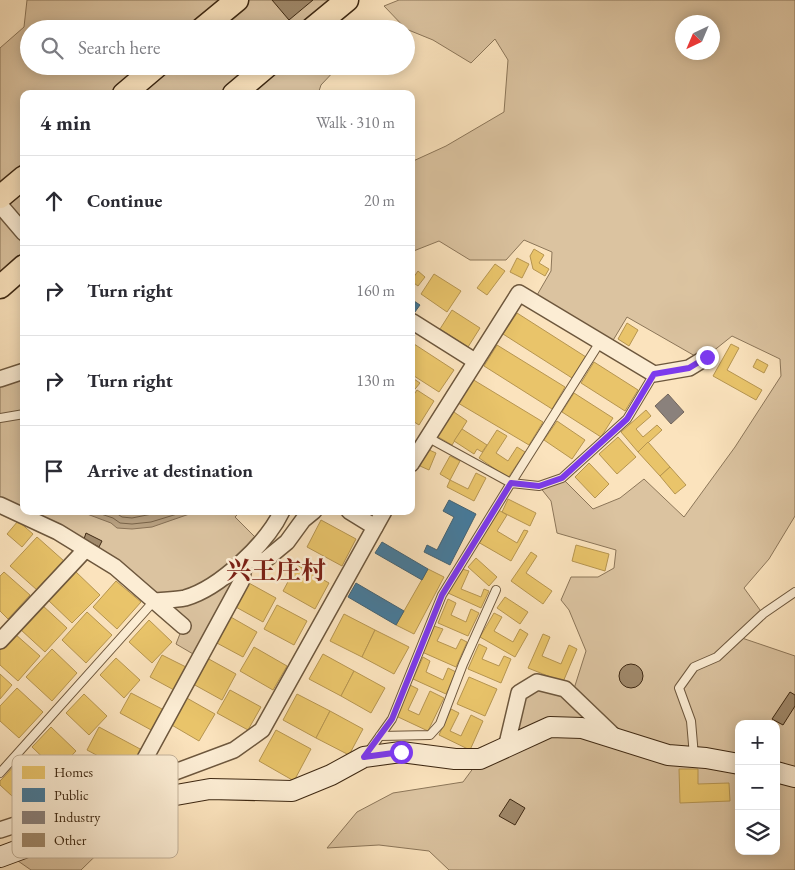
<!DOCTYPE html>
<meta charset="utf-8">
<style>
body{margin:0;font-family:"EB Garamond","Noto Serif SC",serif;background:#f7f7f7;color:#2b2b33}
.controls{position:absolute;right:15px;bottom:15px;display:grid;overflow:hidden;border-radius:10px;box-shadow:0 2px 12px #0003}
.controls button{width:45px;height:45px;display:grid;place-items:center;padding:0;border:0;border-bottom:1px solid #e1e1e2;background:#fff;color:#2b2b33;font:25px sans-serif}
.compass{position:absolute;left:675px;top:15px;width:45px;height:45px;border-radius:50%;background:#fff;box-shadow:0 2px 12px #0003;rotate:224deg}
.stop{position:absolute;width:15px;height:15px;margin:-11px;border:4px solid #7c3aed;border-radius:50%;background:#fff}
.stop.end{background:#7c3aed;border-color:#fff;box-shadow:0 1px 5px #0008}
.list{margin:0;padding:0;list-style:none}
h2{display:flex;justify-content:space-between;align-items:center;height:65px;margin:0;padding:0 20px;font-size:21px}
h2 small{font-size:16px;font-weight:400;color:#7c7c81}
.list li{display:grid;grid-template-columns:32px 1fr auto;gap:15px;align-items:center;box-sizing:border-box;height:90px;padding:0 20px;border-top:1px solid #e1e1e2}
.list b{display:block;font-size:19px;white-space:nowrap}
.list em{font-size:16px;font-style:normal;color:#7c7c81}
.icon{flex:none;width:28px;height:28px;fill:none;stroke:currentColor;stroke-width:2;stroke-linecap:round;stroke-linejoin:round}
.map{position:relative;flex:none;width:795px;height:870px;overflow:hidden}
.search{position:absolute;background:#fff;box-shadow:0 2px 12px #0003;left:20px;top:20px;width:395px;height:55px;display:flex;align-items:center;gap:12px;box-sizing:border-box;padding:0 18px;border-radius:28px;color:#7c7c81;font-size:19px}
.panel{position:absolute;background:#fff;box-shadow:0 2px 12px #0003;left:20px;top:90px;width:395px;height:425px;border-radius:10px}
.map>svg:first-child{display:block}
.green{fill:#dbc3a0;stroke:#8c7659;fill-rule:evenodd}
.water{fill:#bba383;stroke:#897256}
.homes{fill:#e9c46a;stroke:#b69550}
.public{fill:#457b9d;stroke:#436273}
.industry{fill:#8a817c;stroke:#73665c}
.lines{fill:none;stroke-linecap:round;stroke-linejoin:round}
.shore{stroke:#7c664a;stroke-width:1}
.building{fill:#a0896b;stroke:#3e2812}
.lane-casing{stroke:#6d573d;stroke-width:10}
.street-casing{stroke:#6d573d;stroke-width:18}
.secondary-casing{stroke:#3e2812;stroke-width:22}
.primary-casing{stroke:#3e2812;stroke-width:25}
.lane{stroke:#fcedd4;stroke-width:8}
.street{stroke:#fcedd4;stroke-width:15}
.secondary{stroke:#fcedd4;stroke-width:20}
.primary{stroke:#fbe3bd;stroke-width:22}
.route{stroke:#7c3aed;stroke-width:6}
.labels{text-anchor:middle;stroke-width:5;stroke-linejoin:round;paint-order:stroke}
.quarter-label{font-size:25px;font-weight:bold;fill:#7a1f14;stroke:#fcedd4}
.key{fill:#fcedd4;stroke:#c3b29a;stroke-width:1}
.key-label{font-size:14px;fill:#3e2812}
</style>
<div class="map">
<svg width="795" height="870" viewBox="0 0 795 870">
<rect width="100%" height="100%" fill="#fbe3bd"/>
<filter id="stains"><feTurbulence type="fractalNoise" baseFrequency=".004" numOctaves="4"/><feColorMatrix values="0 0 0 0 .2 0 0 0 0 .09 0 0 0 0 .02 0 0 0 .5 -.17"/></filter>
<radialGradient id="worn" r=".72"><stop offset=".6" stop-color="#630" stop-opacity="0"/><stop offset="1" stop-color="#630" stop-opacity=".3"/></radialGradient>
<g class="green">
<polygon points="27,0 347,0 312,29 29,29 29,66 336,66 337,68 321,85 318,94 24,94 24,266 0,287 0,48 24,27"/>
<path d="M399,0H795V516L769,559L744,588L763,614L739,637L795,656V870H449L429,851L379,845L327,848L357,812L393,793L463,782L480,759L506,748L519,693L537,682L572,695L586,651L569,610L561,600L571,577H598L614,568L616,550L557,533L551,501L539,486L562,478L593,509L620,498L644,479L684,517L735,447L781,376L780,359L732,336L702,360L627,317L609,347L533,302L551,271L552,252L524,240L506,260H470L439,241L411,252V162L446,146L504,112L508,60L495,39L471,63L433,40L406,29L384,6ZM682,22H712V52H682ZM739,724H776V851H739Z"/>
<polygon points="24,371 24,511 241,511 235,517 260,542 200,658 176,644 183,626 115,567 0,505 0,379"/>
<polygon points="130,808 122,830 81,870 31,870 8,854"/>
</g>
<polygon class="water" points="79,511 198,511 152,527 132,529 117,528 111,523"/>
<g class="homes">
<polygon points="534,249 544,255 539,263 549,269 545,276 533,269 530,256"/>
<polygon points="517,258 529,264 522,278 510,272"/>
<polygon points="495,264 505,271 487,295 477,288"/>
<polygon points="418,271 425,277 418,286 411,281"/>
<polygon points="434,274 461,291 447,312 421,294"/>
<polygon points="452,310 480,328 468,347 440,329"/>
<polygon points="517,313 586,357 572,378 503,334"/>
<polygon points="627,323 638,330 629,346 618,339"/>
<polygon points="411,342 454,370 439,392 411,374"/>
<polygon points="731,344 739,348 727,370 762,390 756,400 713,376"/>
<polygon points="497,345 565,387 552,409 484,366"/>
<polygon points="757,359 768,365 764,373 753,367"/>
<polygon points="594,362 638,390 625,411 581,383"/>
<polygon points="411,377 420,383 411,394"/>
<polygon points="472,379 543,422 529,445 458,403"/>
<polygon points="417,390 434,401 419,425 411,420 411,399"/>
<polygon points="574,393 613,418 601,437 562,412"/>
<polygon points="451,410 467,421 452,445 435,435"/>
<polygon points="646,410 651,416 636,429 643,437 657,425 662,430 638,452 621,432"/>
<polygon points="557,421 585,440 572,459 544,440"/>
<polygon points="462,429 487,445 482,452 477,449 474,454 454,441"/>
<polygon points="497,430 507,436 496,453 508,461 517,447 525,452 508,478 479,458"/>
<polygon points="618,437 636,457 617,474 599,454"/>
<polygon points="648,442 670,467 660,476 638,452"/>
<polygon points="427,449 436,453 429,470 420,466"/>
<polygon points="450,456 460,461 450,480 440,474"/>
<polygon points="589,463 609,484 595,498 575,477"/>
<polygon points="670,467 686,485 675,494 660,476"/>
<polygon points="476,473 486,478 474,501 447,487 450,480 468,489"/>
<polygon points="508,499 536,513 530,526 502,512"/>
<polygon points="497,509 507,515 497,531 517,543 524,530 528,531 511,561 478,542"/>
<polygon points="321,520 356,539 342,566 307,547"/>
<polygon points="18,521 33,534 22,547 7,534"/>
<polygon points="37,537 64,561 37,590 10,566"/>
<polygon points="576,545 609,554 605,571 572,561"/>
<polygon points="531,552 537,556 526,573 552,591 543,604 511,581"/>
<polygon points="476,558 497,577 489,586 468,567"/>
<polygon points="297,565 329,583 315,609 283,591"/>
<polygon points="428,569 444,577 414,634 396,625"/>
<polygon points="462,569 469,571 461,589 481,597 484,589 489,591 481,608 448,593"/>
<polygon points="75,571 100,595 72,623 48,600"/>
<polygon points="4,572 30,595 8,619 0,611 0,576"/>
<polygon points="116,581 141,602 117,629 93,607"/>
<polygon points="247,582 276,598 263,622 234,606"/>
<polygon points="505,597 528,612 520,624 497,608"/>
<polygon points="448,599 456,603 451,615 466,622 471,609 479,613 468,636 438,623"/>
<polygon points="42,605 67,628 45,652 20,629"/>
<polygon points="277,605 307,621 294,645 264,629"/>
<polygon points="87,612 112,635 86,663 62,640"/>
<polygon points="494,613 502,617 494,631 513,642 520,629 528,634 515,657 480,637"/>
<polygon points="344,614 375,630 362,657 330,641"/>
<polygon points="229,616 257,632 243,657 215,642"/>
<polygon points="149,620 172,642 152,663 129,642"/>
<polygon points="434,626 443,629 437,641 456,649 461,639 467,642 456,667 422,652"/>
<polygon points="375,630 409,647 394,674 362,657"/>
<polygon points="15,634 40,656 18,681 0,665 0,650"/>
<polygon points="543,634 550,637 542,656 561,664 569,645 577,649 563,682 528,668"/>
<polygon points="479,644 487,648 482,659 499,666 504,656 511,659 501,683 468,669"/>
<polygon points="254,647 287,666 273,690 240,671"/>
<polygon points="52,649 77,673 52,701 26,677"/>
<polygon points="323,654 354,671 341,696 309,679"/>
<polygon points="162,655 186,667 174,690 150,677"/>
<polygon points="423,657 430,661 426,672 443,680 448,668 456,672 446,694 413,679"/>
<polygon points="116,658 140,680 124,698 100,675"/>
<polygon points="207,658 236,674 222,700 193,684"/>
<polygon points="354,671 385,688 371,713 341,696"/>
<polygon points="0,674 12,685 0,699"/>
<polygon points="469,677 497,689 485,716 457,704"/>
<polygon points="410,685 418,689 408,710 419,715 430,691 444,698 428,731 396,716"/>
<polygon points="17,688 43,712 19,738 0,721 0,706"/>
<polygon points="230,690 261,707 248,730 217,713"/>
<polygon points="131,693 164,710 153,731 120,713"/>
<polygon points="84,694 107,716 89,735 66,713"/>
<polygon points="297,694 330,711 316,738 283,720"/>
<polygon points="185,697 215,714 199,741 170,724"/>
<polygon points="451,709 459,713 450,731 461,736 471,715 483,721 470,750 439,735"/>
<polygon points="330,711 363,729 349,755 316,738"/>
<polygon points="51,727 76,751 57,771 32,747"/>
<polygon points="99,727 142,750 130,773 87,750"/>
<polygon points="276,730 311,749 294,781 259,761"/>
<polygon points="17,763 43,787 24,807 0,785 0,781"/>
<polygon points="679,769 698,769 698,784 729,783 730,801 680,803"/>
</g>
<g class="public">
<polygon points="411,299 420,305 412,316 411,316"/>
<polygon points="449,500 476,514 450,565 424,552 427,545 437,550 454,517 443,511"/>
<polygon points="382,542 428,569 422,580 375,553"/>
<polygon points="356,583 404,611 396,625 348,597"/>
</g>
<polygon class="industry" points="668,394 684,412 671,424 655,406"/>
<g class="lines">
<g class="shore">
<polyline points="92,511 113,518 120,523 132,524 151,522 187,511"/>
<polyline points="113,511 122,517 132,518 167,511"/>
</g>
</g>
<g class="building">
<polygon points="272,0 313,0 289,20"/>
<polygon points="86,533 102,541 99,547 84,539"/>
<circle cx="631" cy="676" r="12"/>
<polygon points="790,692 795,695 795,706 783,725 772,719"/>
<polygon points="510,799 525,808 515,825 499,816"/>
</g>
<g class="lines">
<defs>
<g id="lane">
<polyline points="0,418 24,414"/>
<polyline points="427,437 511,483 600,342"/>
<polyline points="380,736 430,735 440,724 463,664 496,590"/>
<polyline points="367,754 392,719 442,595 511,483 539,486 562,478 627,419 654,374"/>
<polyline points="694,756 691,721 679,688 694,667 717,657 763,614 795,592"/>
<polyline points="0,773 154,601"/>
</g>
<g id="street">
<polyline points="0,205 24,233"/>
<polyline points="413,322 475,361"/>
<polyline points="0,379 24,371"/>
<polyline points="411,464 519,293 654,374 689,368 707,357"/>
<polyline points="0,505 58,532 115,567 183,626"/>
<polyline points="349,511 375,527"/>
<path d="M154,601C164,600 176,600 185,598C220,588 267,543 282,511"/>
<polyline points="0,641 85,550"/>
<polyline points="506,748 519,693 537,682 565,689 614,736"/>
<polyline points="129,788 241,582 246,559 264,561 287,542 303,520 314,511"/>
<polyline points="0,830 159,778 234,750 262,730 384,511"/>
</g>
<g id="secondary">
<polyline points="776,772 795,777"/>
<polyline points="0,857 159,798 210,789 292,791 331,775 364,757 401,752 455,759 480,759 550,727 582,728 668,755 706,758 739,764"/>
</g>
<g id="primary">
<polyline points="202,29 237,0"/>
<polyline points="312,29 347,0"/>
<polyline points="124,94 157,66"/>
<polyline points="234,94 267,66"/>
<polyline points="0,197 24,177"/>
<polyline points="0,287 24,266"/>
</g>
</defs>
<use href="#lane" class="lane-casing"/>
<use href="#street" class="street-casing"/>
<use href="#secondary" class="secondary-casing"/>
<use href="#primary" class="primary-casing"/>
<use href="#lane" class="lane"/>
<use href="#street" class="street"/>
<use href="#secondary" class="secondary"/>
<use href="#primary" class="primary"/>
</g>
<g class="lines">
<polyline class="route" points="401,752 364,757 392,719 442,595 511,483 539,486 562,478 627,419 654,374 689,368 707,357"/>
</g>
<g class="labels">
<g class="quarter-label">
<text x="276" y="579">兴王庄村</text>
</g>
</g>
<rect x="12" y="755" width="166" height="103" rx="8" class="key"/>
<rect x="22" y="766" width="23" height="13" fill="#e9c46a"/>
<rect x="22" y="788" width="23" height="14" fill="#457b9d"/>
<rect x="22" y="811" width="23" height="13" fill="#8a817c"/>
<rect x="22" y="833" width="23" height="14" fill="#a0896b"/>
<g class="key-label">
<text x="54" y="777">Homes</text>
<text x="54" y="800">Public</text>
<text x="54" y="822">Industry</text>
<text x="54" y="845">Other</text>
</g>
<rect width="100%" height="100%" filter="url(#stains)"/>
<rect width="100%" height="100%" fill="url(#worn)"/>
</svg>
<div class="controls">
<button>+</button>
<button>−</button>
<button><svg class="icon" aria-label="layers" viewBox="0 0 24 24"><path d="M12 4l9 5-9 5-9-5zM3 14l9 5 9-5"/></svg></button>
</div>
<svg class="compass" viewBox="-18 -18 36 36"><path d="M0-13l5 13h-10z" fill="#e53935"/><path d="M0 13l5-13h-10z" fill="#7c7c81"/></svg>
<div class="stop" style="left:401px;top:752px"></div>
<div class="stop end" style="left:707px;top:357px"></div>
<div class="search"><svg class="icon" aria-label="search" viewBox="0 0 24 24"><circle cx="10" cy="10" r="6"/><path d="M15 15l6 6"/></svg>Search here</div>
<section class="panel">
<h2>4 min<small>Walk · 310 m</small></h2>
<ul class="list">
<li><svg class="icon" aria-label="ahead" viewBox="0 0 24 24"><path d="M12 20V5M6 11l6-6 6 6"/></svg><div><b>Continue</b></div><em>20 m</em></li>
<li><svg class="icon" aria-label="right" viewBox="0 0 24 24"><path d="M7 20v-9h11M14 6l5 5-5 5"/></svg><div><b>Turn right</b></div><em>160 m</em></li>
<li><svg class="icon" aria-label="right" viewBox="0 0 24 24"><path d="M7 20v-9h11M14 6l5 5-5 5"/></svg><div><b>Turn right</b></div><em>130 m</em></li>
<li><svg class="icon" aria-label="arrive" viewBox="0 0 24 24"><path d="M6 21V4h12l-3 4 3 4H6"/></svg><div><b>Arrive at destination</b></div></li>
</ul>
</section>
</div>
